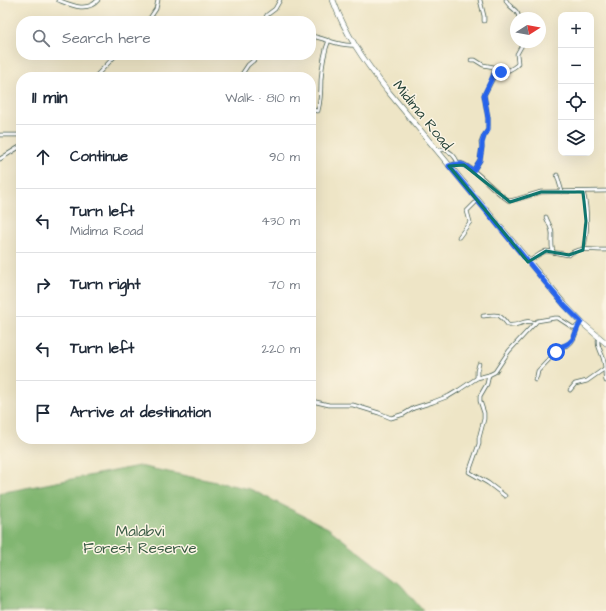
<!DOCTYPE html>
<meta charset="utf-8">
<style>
body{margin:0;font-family:"Architects Daughter",sans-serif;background:#f6f6f7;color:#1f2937}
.controls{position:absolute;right:12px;top:12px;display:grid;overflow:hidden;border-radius:8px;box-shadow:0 4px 16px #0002}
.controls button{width:36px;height:36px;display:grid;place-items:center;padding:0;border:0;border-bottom:1px solid #e0e1e3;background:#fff;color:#1f2937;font:20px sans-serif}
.compass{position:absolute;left:510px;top:12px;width:36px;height:36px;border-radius:50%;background:#fff;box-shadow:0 4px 16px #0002;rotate:79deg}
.stop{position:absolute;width:12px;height:12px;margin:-9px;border:3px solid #2563eb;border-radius:50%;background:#fff}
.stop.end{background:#2563eb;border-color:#fff;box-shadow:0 1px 4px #0008}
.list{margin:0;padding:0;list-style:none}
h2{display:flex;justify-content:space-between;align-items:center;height:52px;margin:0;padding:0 16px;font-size:17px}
h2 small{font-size:13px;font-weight:400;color:#747a83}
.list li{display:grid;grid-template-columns:26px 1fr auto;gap:12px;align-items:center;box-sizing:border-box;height:64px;padding:0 16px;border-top:1px solid #e0e1e3}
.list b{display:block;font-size:15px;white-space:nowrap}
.list p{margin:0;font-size:13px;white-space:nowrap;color:#747a83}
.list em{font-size:13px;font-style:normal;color:#747a83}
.icon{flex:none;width:22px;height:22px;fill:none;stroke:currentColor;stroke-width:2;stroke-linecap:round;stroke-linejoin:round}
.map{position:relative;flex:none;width:606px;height:611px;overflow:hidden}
.search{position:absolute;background:#fff;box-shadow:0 4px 16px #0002;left:16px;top:16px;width:300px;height:44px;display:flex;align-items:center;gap:10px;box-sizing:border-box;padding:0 14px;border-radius:16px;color:#747a83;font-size:15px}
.panel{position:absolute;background:#fff;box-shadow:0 4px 16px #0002;left:16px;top:72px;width:300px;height:372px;border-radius:16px}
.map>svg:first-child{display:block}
.forest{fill:#81b671;stroke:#507a52}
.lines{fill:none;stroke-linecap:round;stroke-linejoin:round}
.street-casing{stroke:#3e564a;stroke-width:4.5}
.primary-casing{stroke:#3e564a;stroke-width:6}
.street{stroke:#fff;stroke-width:3}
.primary{stroke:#fff;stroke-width:5}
.route{stroke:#2563eb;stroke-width:5}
.marked{fill:none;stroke:#0f766e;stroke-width:3;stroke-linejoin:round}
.labels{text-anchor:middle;stroke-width:3;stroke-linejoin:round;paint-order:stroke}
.street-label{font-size:15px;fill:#1f3d34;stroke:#fcf5e5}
.park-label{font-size:15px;fill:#395b44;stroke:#fcf5e5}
</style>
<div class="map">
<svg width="606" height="611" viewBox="0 0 606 611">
<rect width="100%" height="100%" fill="#fcf5e5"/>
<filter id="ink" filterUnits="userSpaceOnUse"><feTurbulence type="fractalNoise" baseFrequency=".025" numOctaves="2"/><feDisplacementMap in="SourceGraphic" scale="8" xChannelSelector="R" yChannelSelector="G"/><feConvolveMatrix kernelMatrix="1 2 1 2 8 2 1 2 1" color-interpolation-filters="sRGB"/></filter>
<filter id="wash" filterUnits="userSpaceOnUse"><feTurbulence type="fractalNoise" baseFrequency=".012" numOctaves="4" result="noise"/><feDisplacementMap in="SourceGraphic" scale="16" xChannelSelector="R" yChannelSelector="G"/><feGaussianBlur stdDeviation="0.9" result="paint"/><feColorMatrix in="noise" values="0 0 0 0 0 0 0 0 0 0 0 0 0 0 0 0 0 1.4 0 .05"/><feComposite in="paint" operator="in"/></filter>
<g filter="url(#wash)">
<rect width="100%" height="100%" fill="#eee5c6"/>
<polygon class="forest" points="139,466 250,489 328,528 401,585 423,611 0,611 0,493"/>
</g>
<g filter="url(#ink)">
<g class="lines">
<defs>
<g id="street">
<path d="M58,0C71,5 87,13 98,0"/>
<polyline points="480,0 484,16 484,21"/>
<path d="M506,0C509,9 518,8 519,18"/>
<polyline points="150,18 167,21"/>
<polyline points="148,21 156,9 158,0"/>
<polyline points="264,21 267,15 275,9 280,0"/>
<path d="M311,36C325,38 340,47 354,45"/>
<polyline points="471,60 475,60 483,65 494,67 495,70 492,80 484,95 488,118 488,130 484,136 481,143 482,147 480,160 473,171"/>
<path d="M495,72C503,73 511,70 517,65L518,63L517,54L522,45L523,42"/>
<polyline points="95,77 116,55"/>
<polyline points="240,77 248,65 260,55"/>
<path d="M311,110L318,111C321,100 321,91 321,80C322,66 324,52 329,40"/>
<polyline points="0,135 21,135"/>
<path d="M438,151L443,149C451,151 455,156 458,163"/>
<polyline points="0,159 21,146"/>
<path d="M449,166C452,165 456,163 459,163C472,164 496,194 510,201L518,199L541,192L606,191"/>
<polyline points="557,175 562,192"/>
<path d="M583,192C588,208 588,233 583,250"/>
<path d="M546,217C548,223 553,229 552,236C552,243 551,244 553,252"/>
<polyline points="459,237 470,222 467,211 478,200"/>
<path d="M528,262L540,254L546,251L569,255C578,246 594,251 606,250"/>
<path d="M483,316C498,314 499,313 508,325C519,327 525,318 535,323"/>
<path d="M599,337C595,345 603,353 604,362C606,368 604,375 606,381"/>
<polyline points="489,375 487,384 480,396 480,401 484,413 484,419 479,438 479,444 469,472 488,483 505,496"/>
<polyline points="477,378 477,371 479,364"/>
<path d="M535,380L537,376L538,371L561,347C563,346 566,346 568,345C574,342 576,333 577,327"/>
<polyline points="570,390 575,384 587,381 604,369"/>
<path d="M312,401L329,405H353L379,413L391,418L404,414L414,408L433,402L449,396L459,390L477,378L489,375L495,372L509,351L535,323L537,321L555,318H558L572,327C576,328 578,326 581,322"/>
</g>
<path id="primary" d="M333,0C345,34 365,62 387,90L565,305L581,322L606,343"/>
</defs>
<use href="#street" class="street-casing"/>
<use href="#primary" class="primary-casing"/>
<use href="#street" class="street"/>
<use href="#primary" class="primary"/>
</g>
</g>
<g class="lines" filter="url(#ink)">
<path class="route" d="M501,72H495L484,95L488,118V130L484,136L482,143V147L480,160L473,171C463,164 462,162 449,166L543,280L565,306L581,322C576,328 576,335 572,340C567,346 565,344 561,347C559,349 558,351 556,352"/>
</g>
<path class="marked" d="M464,165L510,202L541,192H583L586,221L583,250L569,255L546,251L528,262L449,166Z"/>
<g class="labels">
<g class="street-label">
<text transform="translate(423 115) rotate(51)" y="5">Midima Road</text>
</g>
<g class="park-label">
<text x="140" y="536">Malabvi<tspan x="140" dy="17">Forest Reserve</tspan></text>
</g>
</g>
</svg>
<div class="controls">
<button>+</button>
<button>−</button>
<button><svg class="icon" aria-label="locate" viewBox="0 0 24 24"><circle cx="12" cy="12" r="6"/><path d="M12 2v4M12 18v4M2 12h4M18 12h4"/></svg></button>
<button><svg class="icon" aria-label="layers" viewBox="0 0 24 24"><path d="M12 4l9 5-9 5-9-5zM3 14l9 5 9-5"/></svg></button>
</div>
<svg class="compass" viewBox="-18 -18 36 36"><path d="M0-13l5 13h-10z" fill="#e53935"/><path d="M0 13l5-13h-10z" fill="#747a83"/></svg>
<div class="stop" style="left:556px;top:352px"></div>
<div class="stop end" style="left:501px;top:72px"></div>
<div class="search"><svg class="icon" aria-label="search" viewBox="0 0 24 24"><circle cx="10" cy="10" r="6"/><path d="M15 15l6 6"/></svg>Search here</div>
<section class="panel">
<h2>11 min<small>Walk · 810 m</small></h2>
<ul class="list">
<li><svg class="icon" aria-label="ahead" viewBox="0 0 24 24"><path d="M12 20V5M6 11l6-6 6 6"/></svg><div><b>Continue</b></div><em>90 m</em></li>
<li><svg class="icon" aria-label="left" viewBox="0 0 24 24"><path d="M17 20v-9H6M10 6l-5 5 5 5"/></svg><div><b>Turn left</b><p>Midima Road</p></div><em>430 m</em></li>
<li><svg class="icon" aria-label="right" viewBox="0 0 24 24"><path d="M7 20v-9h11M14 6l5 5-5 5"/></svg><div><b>Turn right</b></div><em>70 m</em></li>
<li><svg class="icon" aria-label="left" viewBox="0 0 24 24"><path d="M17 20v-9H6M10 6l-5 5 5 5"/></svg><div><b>Turn left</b></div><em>220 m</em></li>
<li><svg class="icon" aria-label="arrive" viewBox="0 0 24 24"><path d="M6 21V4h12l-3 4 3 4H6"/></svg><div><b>Arrive at destination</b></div></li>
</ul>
</section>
</div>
